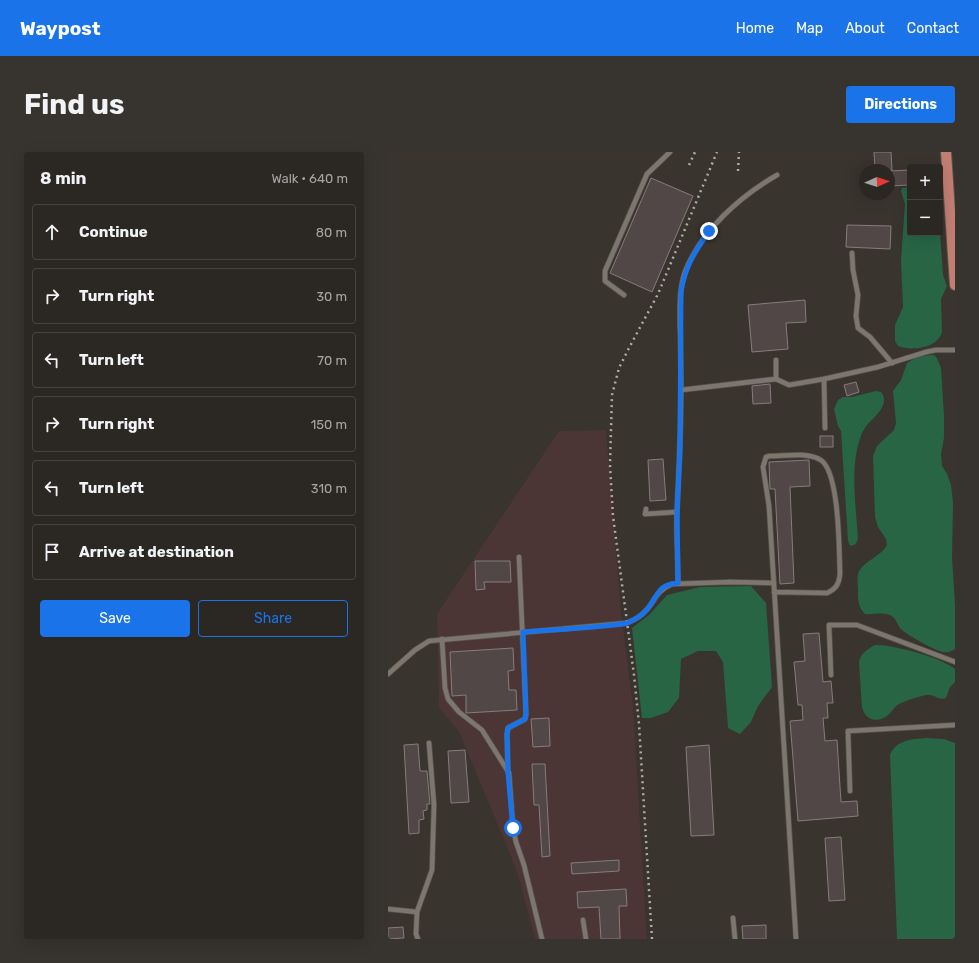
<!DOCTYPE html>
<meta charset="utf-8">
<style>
body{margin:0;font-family:Rubik,sans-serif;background:#37332f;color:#f1f3f6}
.controls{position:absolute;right:12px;top:12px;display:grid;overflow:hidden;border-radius:4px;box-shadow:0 4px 16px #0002}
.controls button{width:36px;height:36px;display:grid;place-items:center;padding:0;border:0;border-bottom:1px solid #474440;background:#2b2722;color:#f1f3f6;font:20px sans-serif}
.compass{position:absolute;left:471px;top:12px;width:36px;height:36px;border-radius:50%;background:#2b2722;box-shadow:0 4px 16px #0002;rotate:87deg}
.stop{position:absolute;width:12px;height:12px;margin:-9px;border:3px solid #1a73e8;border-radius:50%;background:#fff}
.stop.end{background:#1a73e8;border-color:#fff;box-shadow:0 1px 4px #0008}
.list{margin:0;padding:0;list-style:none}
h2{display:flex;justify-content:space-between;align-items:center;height:52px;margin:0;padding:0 16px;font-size:17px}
h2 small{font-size:13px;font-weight:400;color:#a6a5a5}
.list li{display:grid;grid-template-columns:26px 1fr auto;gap:12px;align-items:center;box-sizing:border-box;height:56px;margin:0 8px 8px;padding:0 8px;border:1px solid #474440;border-radius:4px}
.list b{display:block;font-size:15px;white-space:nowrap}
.list em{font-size:13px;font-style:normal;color:#a6a5a5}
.actions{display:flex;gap:8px;padding:12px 16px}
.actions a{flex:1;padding:9px 0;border:1px solid #1a73e8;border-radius:4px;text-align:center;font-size:14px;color:#1a73e8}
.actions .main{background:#1a73e8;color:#fff}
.icon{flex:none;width:22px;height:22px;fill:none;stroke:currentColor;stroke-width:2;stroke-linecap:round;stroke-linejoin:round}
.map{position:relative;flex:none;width:567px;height:787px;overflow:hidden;border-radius:4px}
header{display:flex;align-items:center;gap:24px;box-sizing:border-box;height:56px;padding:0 20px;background:#1a73e8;color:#fff}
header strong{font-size:19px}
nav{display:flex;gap:22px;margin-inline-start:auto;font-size:14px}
.intro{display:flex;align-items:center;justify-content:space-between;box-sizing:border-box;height:96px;padding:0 24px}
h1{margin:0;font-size:28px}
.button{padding:10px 18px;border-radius:4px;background:#1a73e8;color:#fff;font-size:14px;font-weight:700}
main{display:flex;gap:24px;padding:0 24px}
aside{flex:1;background:#2b2722;border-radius:4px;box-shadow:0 4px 16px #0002}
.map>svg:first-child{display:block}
.industrial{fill:#4b3635}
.green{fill:#276545}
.building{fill:#514746;stroke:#877c7c}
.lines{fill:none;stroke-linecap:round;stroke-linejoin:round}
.lane-casing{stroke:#57524d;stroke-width:6}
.primary-casing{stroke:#57524d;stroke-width:12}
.lane{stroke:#7c766e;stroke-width:4.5}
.primary{stroke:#c37e72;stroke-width:10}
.rail{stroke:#afaca6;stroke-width:2.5;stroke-dasharray:2 4;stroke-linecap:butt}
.route{stroke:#1a73e8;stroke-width:5}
</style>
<header>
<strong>Waypost</strong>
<nav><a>Home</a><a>Map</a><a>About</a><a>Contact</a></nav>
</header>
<div class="intro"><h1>Find us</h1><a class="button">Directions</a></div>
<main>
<aside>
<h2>8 min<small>Walk · 640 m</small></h2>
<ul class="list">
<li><svg class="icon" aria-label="ahead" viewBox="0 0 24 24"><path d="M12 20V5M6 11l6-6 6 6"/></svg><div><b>Continue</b></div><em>80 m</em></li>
<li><svg class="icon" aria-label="right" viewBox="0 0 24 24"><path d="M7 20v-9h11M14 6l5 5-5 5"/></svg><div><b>Turn right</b></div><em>30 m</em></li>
<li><svg class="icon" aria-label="left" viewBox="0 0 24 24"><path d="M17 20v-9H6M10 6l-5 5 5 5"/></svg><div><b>Turn left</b></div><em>70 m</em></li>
<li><svg class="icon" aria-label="right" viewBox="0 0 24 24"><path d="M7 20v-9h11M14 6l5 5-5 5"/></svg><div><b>Turn right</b></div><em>150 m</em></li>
<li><svg class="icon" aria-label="left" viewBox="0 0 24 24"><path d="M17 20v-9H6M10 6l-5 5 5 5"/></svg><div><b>Turn left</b></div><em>310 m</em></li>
<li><svg class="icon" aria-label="arrive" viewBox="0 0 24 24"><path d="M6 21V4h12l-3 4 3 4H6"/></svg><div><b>Arrive at destination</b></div></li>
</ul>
<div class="actions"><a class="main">Save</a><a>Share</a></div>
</aside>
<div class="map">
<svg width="567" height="787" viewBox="0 0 567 787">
<rect width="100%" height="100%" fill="#39342d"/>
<polygon class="industrial" points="218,278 233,461 245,554 259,787 147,787 131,726 122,702 71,580 51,556 49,462 171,279"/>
<g class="green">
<path d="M522,35V81H552L555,123L559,134L553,147L554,180C549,197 523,199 510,194L507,189V173L515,155L513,108L517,52L513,39L514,36Z"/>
<path d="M542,203H546L549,206L553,216L556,264V286L553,302L554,314L559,322L563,333L565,351L564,406L567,453V497C564,499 560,501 555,500C546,498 521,484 514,478C510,475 509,468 505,465C499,459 485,463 477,462C470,455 470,448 470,439C470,434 469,428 470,423C472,410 492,406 499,393L498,387L490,375L487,365L485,304L489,294L506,278L508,271L505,239L513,228L519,211L529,205Z"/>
<path d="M488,239L493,240C503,252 486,265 479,273C476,277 473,282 472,287C462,314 468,357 470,386L468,392L463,394L461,392L460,388L453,279L450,274L446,257L450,248L455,245H464Z"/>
<polygon points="363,434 378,451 384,535 370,554 363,570 352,582 340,576 335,510 328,499 310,499 293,507 291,546 280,560 263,566 254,566 244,476 262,462 279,443 312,435"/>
<path d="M487,493C503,492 555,506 567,517V530L562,535L558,546C550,549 546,541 538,543C529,545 519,548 511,552C506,555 504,560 500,563C489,572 477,568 474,555L471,511C472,502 478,498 487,493Z"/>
<path d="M538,586L556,587L567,591V787H509L502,603C508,588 524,587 538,586Z"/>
</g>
<g class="building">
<polygon points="486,0 503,0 504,18 487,18"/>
<polygon points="522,18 522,33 501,34 501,19"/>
<polygon points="263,26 305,44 264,140 222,121"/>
<polygon points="459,73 503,74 502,97 458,95"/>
<polygon points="417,148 418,170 398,171 400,197 364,200 360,153"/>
<polygon points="468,230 471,240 459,244 456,233"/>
<polygon points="382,232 383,251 365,252 364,234"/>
<rect x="432" y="284" width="13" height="11"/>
<polygon points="275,307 278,348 262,349 260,308"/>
<polygon points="421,308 422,334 402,335 406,431 392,432 387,337 382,337 381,310"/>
<polygon points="87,409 122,409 123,430 96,430 97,437 88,438"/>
<polygon points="431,481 435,530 443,529 445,551 439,551 440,566 435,566 437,589 449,588 453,650 469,649 470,664 410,669 402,569 415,568 414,553 410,553 406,510 417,509 415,482"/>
<polygon points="125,496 126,518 120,519 121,538 128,538 129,558 78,561 78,543 64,544 62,500"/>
<polygon points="161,566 162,594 145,595 143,567"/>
<polygon points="30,592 32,619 39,619 42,652 39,652 39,658 35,659 36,667 31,668 31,681 21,682 16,593"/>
<polygon points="321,593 326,683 303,684 298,595"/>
<polygon points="77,598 81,650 63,651 60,599"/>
<polygon points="144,612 157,612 162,704 154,705 151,653 146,653"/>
<polygon points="453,685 457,748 441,749 437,686"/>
<polygon points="231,708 231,719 184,722 183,711"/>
<polygon points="238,737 239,754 231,754 232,787 213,787 211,755 190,756 189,740"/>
<polygon points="378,773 378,787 355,787 354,774"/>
<polygon points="15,775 16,786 0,787 0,776"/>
</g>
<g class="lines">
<defs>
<g id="lane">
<polyline points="464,101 465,118 470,143 468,164 470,176 482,185 504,211"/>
<polyline points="236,143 217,129 217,119 259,22 282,0"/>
<polyline points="388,208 388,227"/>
<polyline points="436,227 437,276"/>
<polyline points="293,238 388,227 401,233 436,227 490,215 538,200 548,198 567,198"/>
<polyline points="258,357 257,362 289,360"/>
<path d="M290,431C290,407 288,383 289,359C291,318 293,278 293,238C293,216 293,195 292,174C292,156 291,137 297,120C313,79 351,45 389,23"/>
<path d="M386,440L439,441C448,437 451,432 452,422C451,400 452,316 431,307C417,300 397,304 382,304L378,305L375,315L381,354L408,787"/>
<polyline points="54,487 57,536 60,547 71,560 94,578 121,621 125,676 128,690 136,713 154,787"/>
<path d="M0,522L27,498L41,489L239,471C243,469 249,467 253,463C267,453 265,440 284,432L342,430L386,431"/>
<polyline points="443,523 441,473 469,473 567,510"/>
<polyline points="120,620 119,582 120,576 137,567 138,562 131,405"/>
<polyline points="462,639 460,579 567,573"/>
<polyline points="0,757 29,760"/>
<polyline points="345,766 347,787"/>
<polyline points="195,768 198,787"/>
<polyline points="30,787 28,782 29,760 44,718 46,653 41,591"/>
</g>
<polyline id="primary" points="558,0 567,133"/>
</defs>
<use href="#lane" class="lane-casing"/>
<use href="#primary" class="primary-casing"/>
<use href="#lane" class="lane"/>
<use href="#primary" class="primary"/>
<g class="rail">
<polyline points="301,13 307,0"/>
<polyline points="350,19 351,0"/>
<polyline points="264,787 251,572 246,523 225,364 222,313 224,243 231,216 242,194 270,142 329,0"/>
</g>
</g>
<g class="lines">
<path class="route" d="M125,676L120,621L119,582L120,576L137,567L138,562L135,480C162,478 188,477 215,474C222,473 232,473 239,471C249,467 258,461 263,452C272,439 271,433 290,431L289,360L292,298L293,139C298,113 306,101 321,79"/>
</g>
</svg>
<div class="controls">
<button>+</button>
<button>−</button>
</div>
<svg class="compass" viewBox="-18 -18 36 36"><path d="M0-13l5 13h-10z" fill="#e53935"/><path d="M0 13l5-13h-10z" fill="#a6a5a5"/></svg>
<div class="stop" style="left:125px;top:676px"></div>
<div class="stop end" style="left:321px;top:79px"></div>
</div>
</main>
